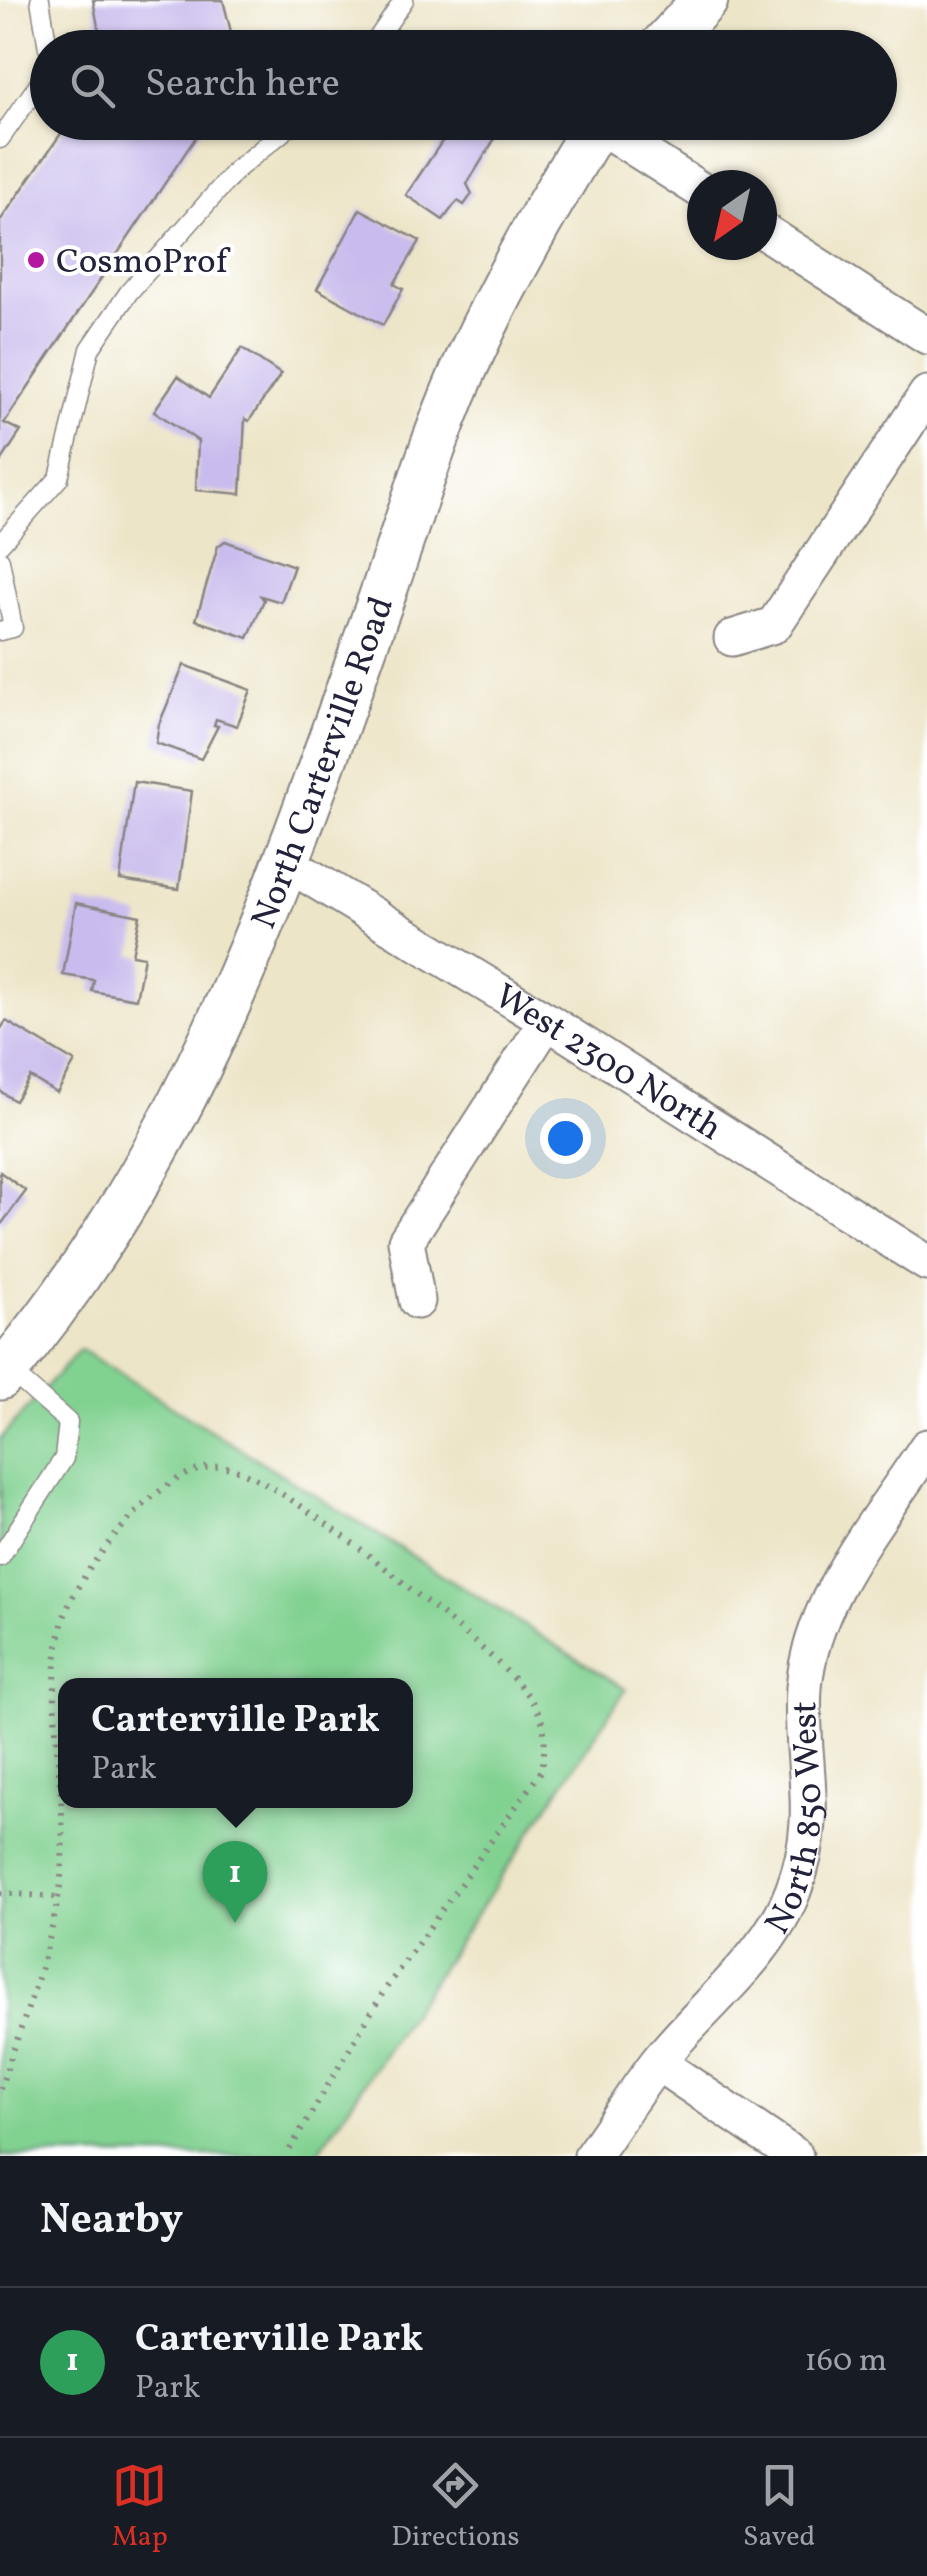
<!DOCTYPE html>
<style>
body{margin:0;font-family:Vollkorn,serif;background:#20242c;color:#f1f3f6}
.compass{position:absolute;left:687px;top:170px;width:90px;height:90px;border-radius:50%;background:#171b24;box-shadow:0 2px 8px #0004;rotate:214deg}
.you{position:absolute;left:565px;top:1138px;width:35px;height:35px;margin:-25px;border:8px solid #fff;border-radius:50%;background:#1a73e8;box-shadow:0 0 0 15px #1a73e833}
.badge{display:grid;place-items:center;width:65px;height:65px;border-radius:50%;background:#d93025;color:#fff;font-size:32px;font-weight:700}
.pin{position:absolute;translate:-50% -82px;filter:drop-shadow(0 2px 5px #0008)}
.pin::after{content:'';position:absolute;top:52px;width:35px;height:30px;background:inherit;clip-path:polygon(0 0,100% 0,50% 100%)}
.popup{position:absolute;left:58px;top:1678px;width:355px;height:130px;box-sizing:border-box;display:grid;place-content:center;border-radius:20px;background:#171b24;filter:drop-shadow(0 2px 8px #0005);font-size:32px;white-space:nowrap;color:#9ea1a6}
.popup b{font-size:38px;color:#f1f3f6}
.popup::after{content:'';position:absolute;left:50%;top:100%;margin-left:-20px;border:20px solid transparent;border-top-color:#171b24}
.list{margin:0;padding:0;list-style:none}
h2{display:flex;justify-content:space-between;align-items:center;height:130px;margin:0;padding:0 40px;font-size:42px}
h2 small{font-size:32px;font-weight:400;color:#9ea1a6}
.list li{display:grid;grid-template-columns:65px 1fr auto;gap:30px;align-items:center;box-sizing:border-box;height:150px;padding:0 40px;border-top:2px solid #363941}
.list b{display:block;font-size:38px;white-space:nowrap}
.list p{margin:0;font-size:32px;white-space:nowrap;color:#9ea1a6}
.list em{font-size:32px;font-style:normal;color:#9ea1a6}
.icon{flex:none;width:55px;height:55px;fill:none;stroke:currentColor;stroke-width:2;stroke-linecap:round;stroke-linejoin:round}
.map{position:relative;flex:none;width:927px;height:2156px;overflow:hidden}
.search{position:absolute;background:#171b24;box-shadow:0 2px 8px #0004;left:30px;right:30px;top:30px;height:110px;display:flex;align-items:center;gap:25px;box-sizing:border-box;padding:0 35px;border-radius:55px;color:#9ea1a6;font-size:38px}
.sheet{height:280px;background:#171b24}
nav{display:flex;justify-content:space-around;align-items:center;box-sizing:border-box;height:140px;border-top:2px solid #363941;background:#171b24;font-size:28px;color:#9ea1a6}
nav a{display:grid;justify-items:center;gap:5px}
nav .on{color:#d93025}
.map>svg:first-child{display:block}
.green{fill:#81d191;stroke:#527a66;stroke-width:2.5;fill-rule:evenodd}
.building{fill:#c9bbed}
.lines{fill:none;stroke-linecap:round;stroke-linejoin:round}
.service-casing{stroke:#888482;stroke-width:21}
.minor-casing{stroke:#888482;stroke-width:39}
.tertiary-casing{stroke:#888482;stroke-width:49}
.path{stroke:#888482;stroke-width:6;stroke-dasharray:2.5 8;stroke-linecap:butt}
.service{stroke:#fff;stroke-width:18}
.minor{stroke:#fff;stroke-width:35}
.tertiary{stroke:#fff;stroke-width:45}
.poi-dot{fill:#b5179e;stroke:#fff;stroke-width:4}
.labels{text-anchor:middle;stroke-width:8;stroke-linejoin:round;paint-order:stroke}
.poi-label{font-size:35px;fill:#22223b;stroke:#fff;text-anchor:start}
.street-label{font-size:35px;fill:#22223b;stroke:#fff}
</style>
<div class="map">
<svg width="927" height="2156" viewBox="0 0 927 2156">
<rect width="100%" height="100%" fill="#fff"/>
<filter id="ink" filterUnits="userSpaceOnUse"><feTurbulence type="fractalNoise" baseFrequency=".01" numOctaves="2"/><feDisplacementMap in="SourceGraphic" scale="20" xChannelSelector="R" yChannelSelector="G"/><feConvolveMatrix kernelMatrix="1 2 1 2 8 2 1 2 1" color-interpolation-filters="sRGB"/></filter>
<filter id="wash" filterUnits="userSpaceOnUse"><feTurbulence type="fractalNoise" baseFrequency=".0048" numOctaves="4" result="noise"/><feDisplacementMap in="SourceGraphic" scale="40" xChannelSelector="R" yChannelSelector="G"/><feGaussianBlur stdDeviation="2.25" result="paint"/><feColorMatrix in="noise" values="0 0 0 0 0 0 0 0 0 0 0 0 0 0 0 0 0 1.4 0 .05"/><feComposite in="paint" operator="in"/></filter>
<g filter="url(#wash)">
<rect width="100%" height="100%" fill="#ede5c8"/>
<path class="green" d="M80,1349L626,1689L316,2156H0V1439ZM65,1686H405V1800H65Z"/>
<g id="blocks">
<g class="building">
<polygon points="93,0 223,0 235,48 102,48"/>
<polygon points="69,122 206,122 4,423 21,431 0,463 0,221"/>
<polygon points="455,122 505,122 467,184 472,194 464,205 458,201 454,205 443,220 406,195"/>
<polygon points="360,209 420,241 394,284 403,289 383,325 317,289"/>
<polygon points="242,348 281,374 249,421 245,419 241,494 196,490 198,441 154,411 178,376 209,398"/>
<polygon points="225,541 294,566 281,602 261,596 264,600 248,638 196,620 218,546"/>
<polygon points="184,665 251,690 237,726 216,719 214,725 218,726 201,759 156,743 159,724"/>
<polygon points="134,782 192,791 179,889 120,880"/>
<polygon points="76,903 140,916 132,955 144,957 136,999 92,991 94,980 63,975"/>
<polygon points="6,1021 75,1062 57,1093 30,1077 15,1101 0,1091 0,1030"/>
<polygon points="0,1172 26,1191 0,1226"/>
</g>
</g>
</g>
<g filter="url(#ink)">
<use href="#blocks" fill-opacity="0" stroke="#888482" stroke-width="2.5"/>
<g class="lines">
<defs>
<g id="service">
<polyline points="40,0 48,48"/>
<polyline points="371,48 404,0"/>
<polyline points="0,139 48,71"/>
<polyline points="0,544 59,478 90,349 129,292 236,170 295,122"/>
<polyline points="0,560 13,628 0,631"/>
<polyline points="0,1557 64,1458 68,1422 8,1369"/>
</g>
<g id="minor">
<polyline points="597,124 702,191"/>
<polyline points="762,230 927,336"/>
<polyline points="732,638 774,625 927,394"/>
<path id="s1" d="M287,863L547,1021L927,1263"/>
<polyline points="417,1301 406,1241 547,1021"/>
<polyline points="658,2063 795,2156"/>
<path id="s2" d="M592,2156C614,2125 634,2093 657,2063C701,2007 768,1958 793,1891C823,1813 799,1764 804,1688C811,1598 880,1520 927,1447"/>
</g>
<g id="tertiary">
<polyline points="661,48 705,0"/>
<path id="s3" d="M0,1377C196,1146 280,882 380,602C409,520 434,433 471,354C507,275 553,197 598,122"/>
</g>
</defs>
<use href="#service" class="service-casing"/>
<use href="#minor" class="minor-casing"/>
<use href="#tertiary" class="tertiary-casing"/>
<g class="path">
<polyline points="0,1893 57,1897"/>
<path d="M0,2089C22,2023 50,1955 60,1886C71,1801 43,1714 61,1629C68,1594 96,1559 118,1532C143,1503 187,1458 231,1468C266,1476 376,1559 407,1586C442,1616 525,1676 541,1718C547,1735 544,1752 542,1770L384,1991L286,2156"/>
<polyline points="0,2154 1,2156"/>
</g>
<use href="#service" class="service"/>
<use href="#minor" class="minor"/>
<use href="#tertiary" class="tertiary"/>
</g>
</g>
<circle class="poi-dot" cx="36" cy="260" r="10"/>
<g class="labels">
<g class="poi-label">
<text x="56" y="272">CosmoProf</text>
</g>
<g class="street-label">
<text dy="12" stroke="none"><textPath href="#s3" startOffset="698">North Carterville Road</textPath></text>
<text dy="12" stroke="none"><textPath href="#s1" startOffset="378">West 2300 North</textPath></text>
<text dy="12" stroke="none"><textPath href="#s2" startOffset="408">North 850 West</textPath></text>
</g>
</g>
</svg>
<svg class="compass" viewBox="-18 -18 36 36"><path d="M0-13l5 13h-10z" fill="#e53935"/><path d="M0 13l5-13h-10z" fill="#9ea1a6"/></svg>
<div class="you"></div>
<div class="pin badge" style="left:235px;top:1923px;background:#2e9e5b">1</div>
<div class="popup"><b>Carterville Park</b>Park</div>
<div class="search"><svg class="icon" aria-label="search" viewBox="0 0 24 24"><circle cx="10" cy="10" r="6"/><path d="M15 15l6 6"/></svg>Search here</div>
</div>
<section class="sheet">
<h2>Nearby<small></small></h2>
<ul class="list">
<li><span class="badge" style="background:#2e9e5b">1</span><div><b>Carterville Park</b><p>Park</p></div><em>160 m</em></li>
</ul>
</section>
<nav>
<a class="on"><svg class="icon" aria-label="map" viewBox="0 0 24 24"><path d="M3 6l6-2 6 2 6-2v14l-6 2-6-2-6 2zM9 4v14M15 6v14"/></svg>Map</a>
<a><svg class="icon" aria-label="directions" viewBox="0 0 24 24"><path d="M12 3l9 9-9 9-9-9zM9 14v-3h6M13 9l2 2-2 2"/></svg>Directions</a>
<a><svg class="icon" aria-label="saved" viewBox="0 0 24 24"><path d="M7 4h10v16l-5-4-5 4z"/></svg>Saved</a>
</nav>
